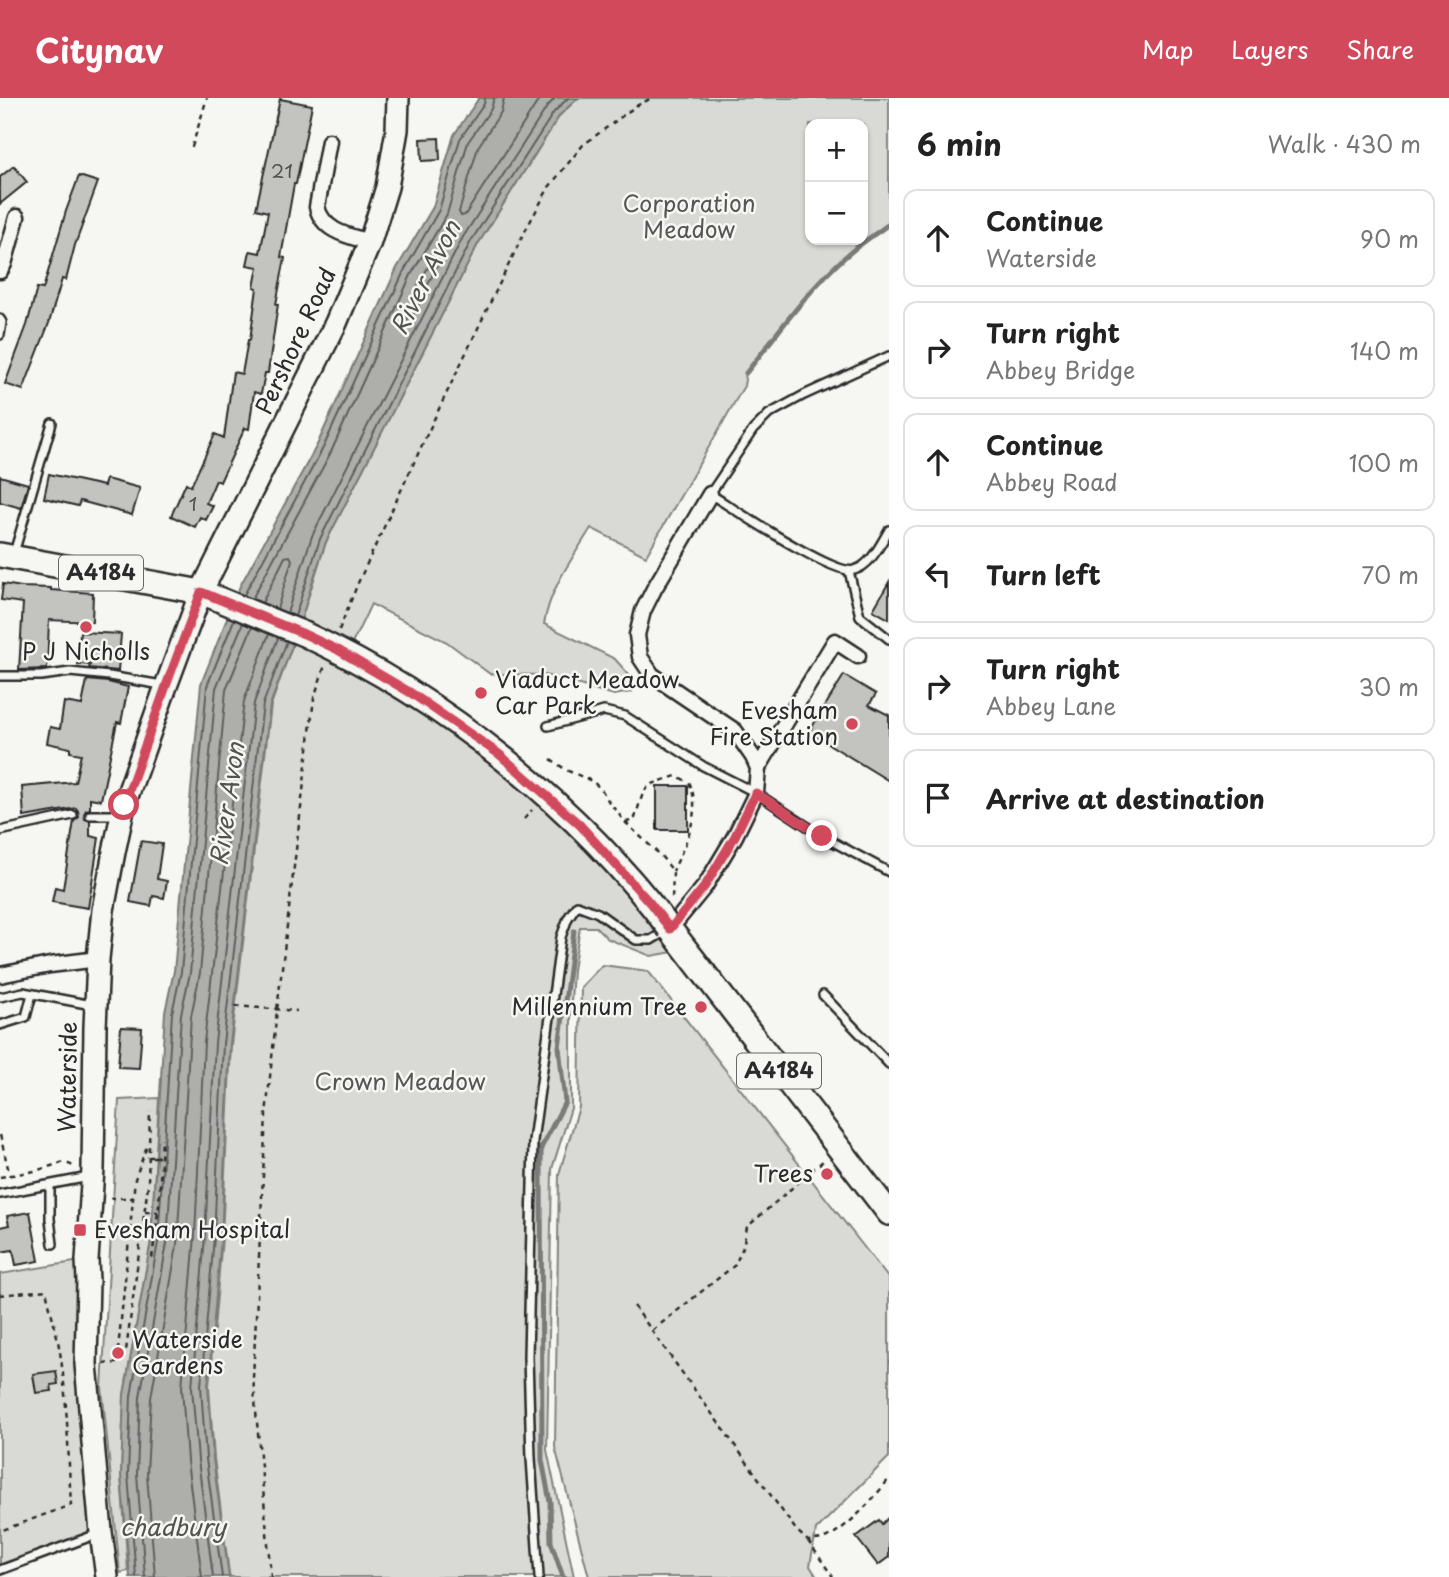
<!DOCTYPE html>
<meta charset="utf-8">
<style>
body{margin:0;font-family:"Playpen Sans",sans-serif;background:#f2f2f2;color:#222}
.controls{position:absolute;right:21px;top:21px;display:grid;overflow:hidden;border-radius:14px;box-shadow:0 2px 5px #0004}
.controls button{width:63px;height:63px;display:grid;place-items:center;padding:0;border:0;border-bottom:2px solid #e0e0e0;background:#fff;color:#222;font:35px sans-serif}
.stop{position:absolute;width:21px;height:21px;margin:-16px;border:5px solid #d1495b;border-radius:50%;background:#fff}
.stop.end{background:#d1495b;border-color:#fff;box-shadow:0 2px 7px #0008}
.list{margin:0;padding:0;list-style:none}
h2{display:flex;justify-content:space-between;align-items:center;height:91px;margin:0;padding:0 28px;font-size:30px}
h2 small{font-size:23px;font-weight:400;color:#767676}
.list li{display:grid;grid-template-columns:46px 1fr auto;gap:21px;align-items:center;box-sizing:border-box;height:98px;margin:0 14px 14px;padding:0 14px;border:2px solid #e0e0e0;border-radius:14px}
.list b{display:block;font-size:26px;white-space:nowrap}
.list p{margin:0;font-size:23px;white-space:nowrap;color:#767676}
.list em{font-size:23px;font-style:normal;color:#767676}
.icon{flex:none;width:38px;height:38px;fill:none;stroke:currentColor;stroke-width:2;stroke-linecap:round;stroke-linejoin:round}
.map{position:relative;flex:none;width:889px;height:1479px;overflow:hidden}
header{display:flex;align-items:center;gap:42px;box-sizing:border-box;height:98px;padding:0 35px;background:#d1495b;color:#fff}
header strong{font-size:33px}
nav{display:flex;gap:38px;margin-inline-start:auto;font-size:24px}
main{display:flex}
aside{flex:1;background:#fff}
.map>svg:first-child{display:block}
.green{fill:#d9d9d5;stroke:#828280;stroke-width:2;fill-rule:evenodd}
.water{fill:#aeaeab;stroke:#7a7a78;stroke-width:2}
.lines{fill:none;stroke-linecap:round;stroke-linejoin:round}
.shore{stroke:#5f5f5e;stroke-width:2}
.stream{stroke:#7a7a78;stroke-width:5}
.building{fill:#c3c3c0;stroke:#2b2b2b;stroke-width:2}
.lane-casing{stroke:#2b2b2b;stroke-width:12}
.street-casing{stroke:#2b2b2b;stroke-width:19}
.secondary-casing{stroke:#2b2b2b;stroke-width:26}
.primary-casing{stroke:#2b2b2b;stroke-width:28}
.path{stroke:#2b2b2b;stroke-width:2.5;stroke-dasharray:5 5;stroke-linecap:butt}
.lane{stroke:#f6f6f2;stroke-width:7}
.street{stroke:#f6f6f2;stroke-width:14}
.secondary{stroke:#f6f6f2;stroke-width:21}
.primary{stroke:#f6f6f2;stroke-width:23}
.primary-bridge-casing{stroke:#2b2b2b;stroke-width:28;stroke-linecap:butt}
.primary-bridge{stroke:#f6f6f2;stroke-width:23}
.route{stroke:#d1495b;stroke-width:9}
.poi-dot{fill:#d1495b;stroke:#f6f6f2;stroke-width:2.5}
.labels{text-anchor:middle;stroke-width:5;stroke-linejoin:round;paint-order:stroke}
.number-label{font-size:19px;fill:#515150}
.shield{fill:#f6f6f2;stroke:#686867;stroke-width:2}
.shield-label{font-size:21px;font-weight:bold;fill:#2b2b2b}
.park-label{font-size:23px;fill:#565656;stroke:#f6f6f2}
.street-label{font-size:23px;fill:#2b2b2b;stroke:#f6f6f2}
.poi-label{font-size:23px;fill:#2b2b2b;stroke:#f6f6f2;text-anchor:start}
.water-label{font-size:24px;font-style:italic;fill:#525251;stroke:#f6f6f2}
</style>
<header>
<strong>Citynav</strong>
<nav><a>Map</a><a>Layers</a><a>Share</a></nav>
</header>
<main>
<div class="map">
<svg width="889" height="1479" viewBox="0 0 889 1479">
<rect width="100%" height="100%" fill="#f6f6f2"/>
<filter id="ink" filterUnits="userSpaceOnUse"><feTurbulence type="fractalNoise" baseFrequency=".0143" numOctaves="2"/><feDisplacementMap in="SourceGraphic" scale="14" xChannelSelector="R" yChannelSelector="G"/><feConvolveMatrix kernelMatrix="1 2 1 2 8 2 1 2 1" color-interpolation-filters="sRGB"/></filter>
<g filter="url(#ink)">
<g class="green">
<path d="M578,0H889V126C874,137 858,147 845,159C807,193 777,235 746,275L744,288L646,458L591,430C572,461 550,490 544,526L615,561L630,578L632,594L614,597L545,577L490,576L447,544L371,506L351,548L299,528L326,444L478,146L560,17ZM810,26H863V142H810Z"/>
<polygon points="296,537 498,659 684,852 651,858 608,841 596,829 580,829 573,872 571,904 571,1010 552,1071 547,1352 574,1479 230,1479 229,1475 214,1360 209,1288 222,1140 231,947 271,607"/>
<polygon points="602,867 648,873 889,1181 889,1359 816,1432 810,1468 817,1479 589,1479 555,1349 559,1076 579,1009 581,889"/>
<polygon points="159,1000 151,1143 124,1297 121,1377 128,1473 120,1475 102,1289 119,1002"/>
<polygon points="87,1162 101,1434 0,1472 0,1176"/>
</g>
<polygon class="water" points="479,0 578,0 560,17 478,146 326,444 315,476 298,532 270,607 230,946 221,1140 208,1288 213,1361 229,1479 130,1479 121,1377 124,1297 151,1143 165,914 174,873 201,586 240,488 317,347 397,170 433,109 454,37"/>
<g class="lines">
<g class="shore">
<polyline points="504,0 501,14 478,49 459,114 461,118 465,117 540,0"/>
<polygon points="435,161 438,163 438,166 412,219 407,221 405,216 421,182 432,162"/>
<polyline points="244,497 323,350 404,173 439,112 460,41 484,6 485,0"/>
<polyline points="252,501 331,354 411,177 447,116 468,44 491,11 494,0"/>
<polyline points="262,505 285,459 290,458 292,462 277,511"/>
<polyline points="287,515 312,438 463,139 547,9 555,0"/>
<polyline points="295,518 320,441 471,143 554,14 568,0"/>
<polyline points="136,1479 128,1377 131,1298 158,1144 172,915 181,874 207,588 234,522"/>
<polyline points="145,1479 137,1376 140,1299 167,1145 181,916 190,875 216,590 243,525"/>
<polyline points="155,1479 147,1376 151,1300 177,1147 191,918 200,875 226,592 252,529"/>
<polyline points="202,1479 187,1363 182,1289 195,1138 204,944 244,603 269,536"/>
<polyline points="213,1479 198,1362 192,1289 205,1138 215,945 254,605 278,540"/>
<polyline points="222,1479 206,1361 201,1288 214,1139 223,946 263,606 287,543"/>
</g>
<g class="stream">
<path d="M746,275C777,236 807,193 845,159C858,147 874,137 889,126"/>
<polyline points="563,1479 551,1444 550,1404 542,1362 541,1050 565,1004 559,949 574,833"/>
</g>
</g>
<g class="building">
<polygon points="280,1 312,7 296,86 294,86 281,159 285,160 276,206 278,206 268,275 265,275 261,296 254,294 249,331 245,330 220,384 216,382 206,405 213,408 206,422 200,419 195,429 171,418 186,385 191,388 215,336 224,340 233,274 242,276 248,242 250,242 257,190 254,189 258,169 247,167 250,153 260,155 268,114 256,111"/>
<polygon points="439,40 440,62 422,63 421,41"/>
<polygon points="14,68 27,84 0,106 0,79"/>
<polygon points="79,78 98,84 75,147 66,182 62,181 49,225 23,292 5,286 27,227 37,190 43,191 66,113"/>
<polygon points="49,376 104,388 106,381 140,390 132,417 80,403 78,408 44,400"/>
<polygon points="0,378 28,386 21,410 0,404"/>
<polygon points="889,484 889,521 873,512"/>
<polygon points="3,486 22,489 51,490 51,492 93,495 92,524 49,522 47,571 19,572 23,505 1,502"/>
<polygon points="80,534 121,536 118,573 89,570 90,567 78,566"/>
<polygon points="844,577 876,596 869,607 889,617 889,683 809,634"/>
<polygon points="87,582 108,584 128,589 121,625 117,624 101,702 90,700 90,711 86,712 84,716 85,721 90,723 90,738 99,740 88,810 52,804 55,789 63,791 74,723 79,719 78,713 76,710 24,719 22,689 75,684 81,656 70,654 70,650 47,645 50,629 60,631 64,604 82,607"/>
<rect x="657" y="688" width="31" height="44"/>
<polygon points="141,743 162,746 157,781 167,783 164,800 153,798 151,808 130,804"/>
<polygon points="121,929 142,930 139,970 118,969"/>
<polygon points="30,1114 39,1163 16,1167 13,1152 0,1154 0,1129 9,1127 7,1118"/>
<polygon points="56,1273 58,1286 51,1287 52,1293 36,1295 33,1276"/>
<polygon points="889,1419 889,1459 878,1467 856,1439 879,1422 882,1426"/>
</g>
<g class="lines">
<defs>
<g id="lane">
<polyline points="0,221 2,224 0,237"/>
<path d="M889,258L804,297L769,316L753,332L710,396C733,410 833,478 854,472C871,468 881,445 889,432"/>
<polyline points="14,455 52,325"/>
<polyline points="849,473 860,518 889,541"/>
<polyline points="0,578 41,578 70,574 109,578 162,587"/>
<polyline points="548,628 604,613 625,618 703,668 756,695 822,738 889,774"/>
<polyline points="90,717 117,717"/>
<polyline points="0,733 73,717"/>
<polyline points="823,897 889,966"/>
<polyline points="0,899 23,894 92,907"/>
<polyline points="0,927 26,919 32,896"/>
<polyline points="50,1087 50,1121 53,1146"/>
<polyline points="0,1096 89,1079"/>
<polyline points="0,1472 100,1435"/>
<polyline points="539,1479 531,1360 528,1259 533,1043 561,839 568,820 577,807 598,815 636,842 651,842 666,833"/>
</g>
<g id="street">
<path d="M329,43L317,109C323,134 349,138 370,144"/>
<polyline points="0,173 4,166 17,119"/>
<polyline points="758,670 835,543 858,558"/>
<polyline points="670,831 705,788 735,738 756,695 758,670 753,659 735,633 652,577 640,559 637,537 643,513 654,491 710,396"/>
<polyline points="0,877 50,867 98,861"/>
</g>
<polyline id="secondary" points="107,1479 101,1434 86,1266 88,1183 87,1162 93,1071 95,929 98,861 103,812 114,754 124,707 166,588 201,494 336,225 370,144 387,89 397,32 398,0"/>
<g id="primary">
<polyline points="0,457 201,494 304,536"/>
<polyline points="670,831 889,1115"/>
</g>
</defs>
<use href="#lane" class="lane-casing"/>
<use href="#street" class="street-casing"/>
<use href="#secondary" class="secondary-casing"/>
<use href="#primary" class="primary-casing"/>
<g class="path">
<polyline points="192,49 207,0"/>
<polyline points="339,532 358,485 437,315 524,135 549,89 583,47 636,8 652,0"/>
<path d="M551,661L566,672L592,683L601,691L609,704L625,724L632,723L635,720C646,686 641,689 676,678L689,684C703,714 685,746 673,773"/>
<polyline points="524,721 532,712"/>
<polyline points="625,724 661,758 673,773 672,802"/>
<polyline points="235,908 297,913"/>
<polyline points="0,1037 10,1078"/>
<polyline points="154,1059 149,1059 161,1059"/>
<polyline points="0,1079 35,1073 64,1064 73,1068"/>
<polyline points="110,1100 133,1100"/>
<polyline points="145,1114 158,1114"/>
<polyline points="152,1160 159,1107 162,1040"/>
<path d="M0,1197L46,1192C51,1215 58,1238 61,1261C68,1309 68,1358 71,1407L0,1433"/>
<path d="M634,1208L796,1432L808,1443C814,1442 820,1442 825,1440C849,1430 873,1401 889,1381"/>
<polyline points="653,1232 735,1167 743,1149 747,1129 823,1063"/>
<polyline points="117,1262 135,1081 148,1045"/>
<polyline points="103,1266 116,1265 126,1253 148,1087 150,1013"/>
<polyline points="808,1443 833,1479"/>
<polyline points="271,1479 253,1280 266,1017 277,912 314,600 325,567"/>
</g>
<use href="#lane" class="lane"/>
<use href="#street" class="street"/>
<use href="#secondary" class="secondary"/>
<use href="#primary" class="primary"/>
<defs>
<path id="primary-bridge" d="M304,536C444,601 578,708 670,831"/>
</defs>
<use href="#primary-bridge" class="primary-bridge-casing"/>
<use href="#primary-bridge" class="primary-bridge"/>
</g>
</g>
<g class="lines" filter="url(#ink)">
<polyline class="route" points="124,707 166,588 201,494 304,536 338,552 411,595 499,656 580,727 650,805 670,831 705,788 735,738 756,695 822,738"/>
</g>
<g class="poi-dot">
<circle cx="86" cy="529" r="7"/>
<circle cx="481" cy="595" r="7"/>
<circle cx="852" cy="626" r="7"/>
<circle cx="701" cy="909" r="7"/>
<circle cx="827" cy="1076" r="7"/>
<rect x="73" y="1125" width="14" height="14" rx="3.5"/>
<circle cx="118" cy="1255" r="7"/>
</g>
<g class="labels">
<g class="number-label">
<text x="282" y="80">21</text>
<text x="193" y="413">1</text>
</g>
<g class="shield">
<rect x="59" y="457.5" width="84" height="35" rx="5"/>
<rect x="737" y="955.5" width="84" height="35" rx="5"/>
</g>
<g class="shield-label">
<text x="101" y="482">A4184</text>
<text x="779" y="980">A4184</text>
</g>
<g class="park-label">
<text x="689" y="114">Corporation<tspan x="689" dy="26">Meadow</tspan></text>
<text x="400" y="992">Crown Meadow</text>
</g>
<g class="street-label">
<text transform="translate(296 243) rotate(-65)" y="8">Pershore Road</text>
<text transform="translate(68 979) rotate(-89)" y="8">Waterside</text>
</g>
<g class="poi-label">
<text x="86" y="562" text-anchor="middle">P J Nicholls</text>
<text x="495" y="590">Viaduct Meadow<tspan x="495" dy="26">Car Park</tspan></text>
<text x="838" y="621" text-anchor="end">Evesham<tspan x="838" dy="26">Fire Station</tspan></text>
<text x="687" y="917" text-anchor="end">Millennium Tree</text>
<text x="813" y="1084" text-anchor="end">Trees</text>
<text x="94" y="1140">Evesham Hospital</text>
<text x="132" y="1250">Waterside<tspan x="132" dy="26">Gardens</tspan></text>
</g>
<g class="water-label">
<text transform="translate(426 180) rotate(-63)" y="8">River Avon</text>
<text transform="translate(228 706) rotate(-82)" y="8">River Avon</text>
<text x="173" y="1438">chadbury</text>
</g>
</g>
</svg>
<div class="controls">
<button>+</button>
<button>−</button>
</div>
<div class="stop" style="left:124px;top:707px"></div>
<div class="stop end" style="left:822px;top:738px"></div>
</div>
<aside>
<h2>6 min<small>Walk · 430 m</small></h2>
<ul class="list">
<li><svg class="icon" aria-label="ahead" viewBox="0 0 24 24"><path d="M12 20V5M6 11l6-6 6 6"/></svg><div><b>Continue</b><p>Waterside</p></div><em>90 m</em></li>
<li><svg class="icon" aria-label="right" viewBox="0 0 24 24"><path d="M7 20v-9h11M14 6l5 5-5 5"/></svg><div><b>Turn right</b><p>Abbey Bridge</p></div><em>140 m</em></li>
<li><svg class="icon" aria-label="ahead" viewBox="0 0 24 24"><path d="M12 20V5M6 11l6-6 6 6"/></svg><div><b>Continue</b><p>Abbey Road</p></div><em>100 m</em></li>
<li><svg class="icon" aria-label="left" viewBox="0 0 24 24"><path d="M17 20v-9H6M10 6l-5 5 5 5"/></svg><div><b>Turn left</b></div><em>70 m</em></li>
<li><svg class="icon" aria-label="right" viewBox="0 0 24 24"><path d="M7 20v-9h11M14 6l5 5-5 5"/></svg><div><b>Turn right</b><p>Abbey Lane</p></div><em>30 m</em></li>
<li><svg class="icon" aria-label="arrive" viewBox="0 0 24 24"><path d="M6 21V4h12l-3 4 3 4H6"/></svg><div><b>Arrive at destination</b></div></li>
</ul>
</aside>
</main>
